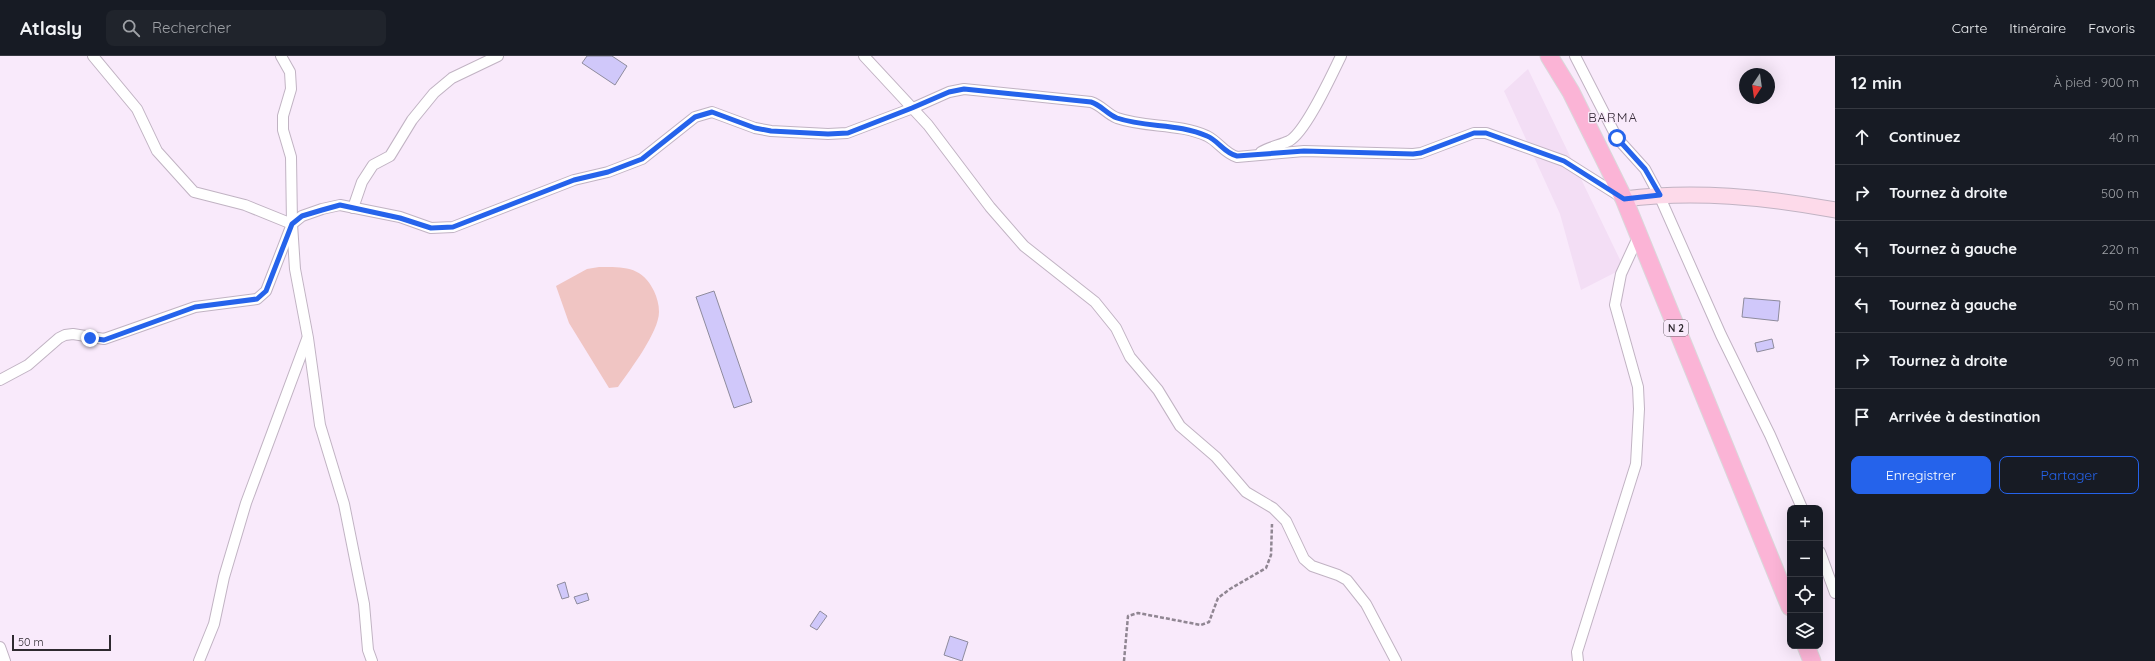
<!DOCTYPE html>
<html lang="fr">
<meta charset="utf-8">
<style>
body{margin:0;font-family:Quicksand,sans-serif;background:#20242c;color:#f1f3f6}
.controls{position:absolute;right:12px;bottom:12px;display:grid;overflow:hidden;border-radius:8px;box-shadow:0 4px 16px #0002}
.controls button{width:36px;height:36px;display:grid;place-items:center;padding:0;border:0;border-bottom:1px solid #363941;background:#171b24;color:#f1f3f6;font:20px sans-serif}
.compass{position:absolute;left:1739px;top:12px;width:36px;height:36px;border-radius:50%;background:#171b24;box-shadow:0 4px 16px #0002;rotate:193deg}
.scale{position:absolute;left:12px;bottom:10px;width:99px;box-sizing:border-box;padding-left:4px;border:2px solid #2e292f;border-top:0;font-size:11px;line-height:14px;white-space:nowrap;color:#2e292f;-webkit-text-stroke:3px #f9eafb;paint-order:stroke}
.stop{position:absolute;width:12px;height:12px;margin:-9px;border:3px solid #2563eb;border-radius:50%;background:#fff}
.stop.end{background:#2563eb;border-color:#fff;box-shadow:0 1px 4px #0008}
.list{margin:0;padding:0;list-style:none}
h2{display:flex;justify-content:space-between;align-items:center;height:52px;margin:0;padding:0 16px;font-size:17px}
h2 small{font-size:13px;font-weight:400;color:#9ea1a6}
.list li{display:grid;grid-template-columns:26px 1fr auto;gap:12px;align-items:center;box-sizing:border-box;height:56px;padding:0 16px;border-top:1px solid #363941}
.list b{display:block;font-size:15px;white-space:nowrap}
.list em{font-size:13px;font-style:normal;color:#9ea1a6}
.actions{display:flex;gap:8px;padding:12px 16px}
.actions a{flex:1;padding:9px 0;border:1px solid #2563eb;border-radius:8px;text-align:center;font-size:14px;color:#2563eb}
.actions .main{background:#2563eb;color:#fff}
.icon{flex:none;width:22px;height:22px;fill:none;stroke:currentColor;stroke-width:2;stroke-linecap:round;stroke-linejoin:round}
.map{position:relative;flex:none;width:1835px;height:605px;overflow:hidden}
header{display:flex;align-items:center;gap:24px;box-sizing:border-box;height:56px;padding:0 20px;background:#171b24;border-bottom:1px solid #363941}
header strong{font-size:19px}
nav{display:flex;gap:22px;margin-inline-start:auto;font-size:14px}
.search{width:280px;height:36px;background:#20242c;display:flex;align-items:center;gap:10px;box-sizing:border-box;padding:0 14px;border-radius:8px;color:#9ea1a6;font-size:15px}
main{display:flex}
aside{flex:1;background:#171b24}
.map>svg:first-child{display:block}
.built{fill:#f3def5}
.green{fill:#f0c5c3}
.building{fill:#d0c8fa;stroke:#8e8b9d}
.lines{fill:none;stroke-linecap:round;stroke-linejoin:round}
.street-casing{stroke:#c1b3c3;stroke-width:12}
.secondary-casing{stroke:#c1b3c3;stroke-width:17}
.primary-casing{stroke:#d9d8da;stroke-width:19}
.path{stroke:#908692;stroke-width:2.5;stroke-dasharray:4 2;stroke-linecap:butt}
.street{stroke:#fff;stroke-width:10}
.secondary{stroke:#fddaea;stroke-width:15}
.primary{stroke:#fbb4d6;stroke-width:17}
.route{stroke:#2563eb;stroke-width:5}
.labels{text-anchor:middle;stroke-width:3;stroke-linejoin:round;paint-order:stroke}
.shield{fill:#f9eafb;stroke:#6b636c;stroke-width:1}
.shield-label{font-size:10px;font-weight:bold;fill:#2e292f}
.quarter-label{font-size:13px;letter-spacing:1px;fill:#372b38;stroke:#f9eafb}
</style>
<header>
<strong>Atlasly</strong>
<div class="search"><svg class="icon" aria-label="search" viewBox="0 0 24 24"><circle cx="10" cy="10" r="6"/><path d="M15 15l6 6"/></svg>Rechercher</div>
<nav><a>Carte</a><a>Itinéraire</a><a>Favoris</a></nav>
</header>
<main>
<div class="map">
<svg width="1835" height="605" viewBox="0 0 1835 605">
<rect width="100%" height="100%" fill="#f9eafb"/>
<polygon class="built" points="1528,13 1624,212 1581,234 1560,158 1504,35"/>
<path class="green" d="M599,211C624,211 642,210 654,235C657,242 659,248 659,256C659,276 630,314 618,331L609,332L569,267L556,230L587,213Z"/>
<g class="building">
<polygon points="587,0 612,0 627,10 615,29 582,7"/>
<polygon points="714,235 752,346 734,352 696,241"/>
<polygon points="1744,242 1780,245 1778,265 1742,261"/>
<polygon points="1772,283 1774,292 1757,296 1755,287"/>
<polygon points="565,526 569,541 562,543 557,529"/>
<polygon points="587,537 589,544 577,548 574,541"/>
<polygon points="820,555 827,560 817,574 810,570"/>
<polygon points="950,580 968,586 962,605 944,599"/>
</g>
<g class="lines">
<defs>
<g id="street">
<polyline points="93,0 137,53 157,95 194,136 245,149 292,168"/>
<polyline points="281,0 290,16 291,33 283,60 283,74 291,101 292,168 295,213 308,282 320,369 344,448 364,548 368,594 372,605"/>
<polyline points="864,0 928,69 990,151 1024,190 1095,246 1116,272 1130,301 1158,334 1180,370 1216,401 1246,436 1273,452 1286,465 1304,503 1312,510 1338,519 1347,524 1366,548 1396,605"/>
<polyline points="1575,0 1617,82 1645,113 1659,139 1721,279 1770,379 1802,452"/>
<path d="M1261,96C1270,91 1280,89 1289,85C1306,76 1332,18 1341,0"/>
<polyline points="353,152 362,126 373,109 390,100 412,64 434,37 452,22 498,0"/>
<path d="M0,324L28,309L59,282L65,279L73,278L104,283L195,251L257,243L266,235L292,168L302,160L322,153L340,149L400,161L431,172L453,171L574,124L608,116L642,103L695,61L712,56L755,72L771,75L828,78L847,77L913,52L949,36L964,33L1091,46C1101,49 1107,58 1117,62C1146,72 1178,67 1207,80C1219,86 1224,97 1237,101L1304,95L1413,98L1421,97L1474,77H1486L1564,105L1621,141"/>
<polyline points="1820,496 1835,537"/>
<polyline points="0,591 5,605"/>
<polyline points="199,605 214,568 224,521 246,447 307,283"/>
<polyline points="1578,605 1577,596 1636,408 1639,353 1638,331 1615,249 1621,218 1639,179"/>
</g>
<path id="secondary" d="M1624,143C1695,134 1765,141 1835,154"/>
<g id="primary">
<polyline points="1549,0 1571,36 1624,143 1790,551"/>
<polyline points="1806,590 1812,605"/>
</g>
</defs>
<use href="#street" class="street-casing"/>
<use href="#secondary" class="secondary-casing"/>
<use href="#primary" class="primary-casing"/>
<polyline class="path" points="1124,605 1128,560 1138,557 1201,569 1209,566 1218,542 1230,533 1266,512 1271,499 1272,468"/>
<use href="#street" class="street"/>
<use href="#secondary" class="secondary"/>
<use href="#primary" class="primary"/>
</g>
<g class="lines">
<path class="route" d="M90,282L104,284L195,251L257,243L266,235L292,168L302,160L322,154L340,149L400,162L431,172L453,171L574,124L608,116L642,103L695,61L712,56L755,72L771,75L828,78L848,77L912,52L949,36L964,33L1091,46C1101,49 1107,58 1117,62C1146,72 1178,67 1207,80C1219,85 1224,97 1237,100L1304,95L1413,98L1421,97L1474,77H1486L1564,105L1624,143L1660,139L1645,113L1617,82"/>
</g>
<g class="labels">
<rect class="shield" x="1664" y="264" width="24" height="16" rx="3"/>
<g class="shield-label">
<text x="1676" y="276">N 2</text>
</g>
<g class="quarter-label">
<text x="1613" y="66">BARMA</text>
</g>
</g>
</svg>
<div class="controls">
<button>+</button>
<button>−</button>
<button><svg class="icon" aria-label="locate" viewBox="0 0 24 24"><circle cx="12" cy="12" r="6"/><path d="M12 2v4M12 18v4M2 12h4M18 12h4"/></svg></button>
<button><svg class="icon" aria-label="layers" viewBox="0 0 24 24"><path d="M12 4l9 5-9 5-9-5zM3 14l9 5 9-5"/></svg></button>
</div>
<svg class="compass" viewBox="-18 -18 36 36"><path d="M0-13l5 13h-10z" fill="#e53935"/><path d="M0 13l5-13h-10z" fill="#9ea1a6"/></svg>
<div class="scale">50 m</div>
<div class="stop" style="left:1617px;top:82px"></div>
<div class="stop end" style="left:90px;top:282px"></div>
</div>
<aside>
<h2>12 min<small>À pied · 900 m</small></h2>
<ul class="list">
<li><svg class="icon" aria-label="ahead" viewBox="0 0 24 24"><path d="M12 20V5M6 11l6-6 6 6"/></svg><div><b>Continuez</b></div><em>40 m</em></li>
<li><svg class="icon" aria-label="right" viewBox="0 0 24 24"><path d="M7 20v-9h11M14 6l5 5-5 5"/></svg><div><b>Tournez à droite</b></div><em>500 m</em></li>
<li><svg class="icon" aria-label="left" viewBox="0 0 24 24"><path d="M17 20v-9H6M10 6l-5 5 5 5"/></svg><div><b>Tournez à gauche</b></div><em>220 m</em></li>
<li><svg class="icon" aria-label="left" viewBox="0 0 24 24"><path d="M17 20v-9H6M10 6l-5 5 5 5"/></svg><div><b>Tournez à gauche</b></div><em>50 m</em></li>
<li><svg class="icon" aria-label="right" viewBox="0 0 24 24"><path d="M7 20v-9h11M14 6l5 5-5 5"/></svg><div><b>Tournez à droite</b></div><em>90 m</em></li>
<li><svg class="icon" aria-label="arrive" viewBox="0 0 24 24"><path d="M6 21V4h12l-3 4 3 4H6"/></svg><div><b>Arrivée à destination</b></div></li>
</ul>
<div class="actions"><a class="main">Enregistrer</a><a>Partager</a></div>
</aside>
</main>
